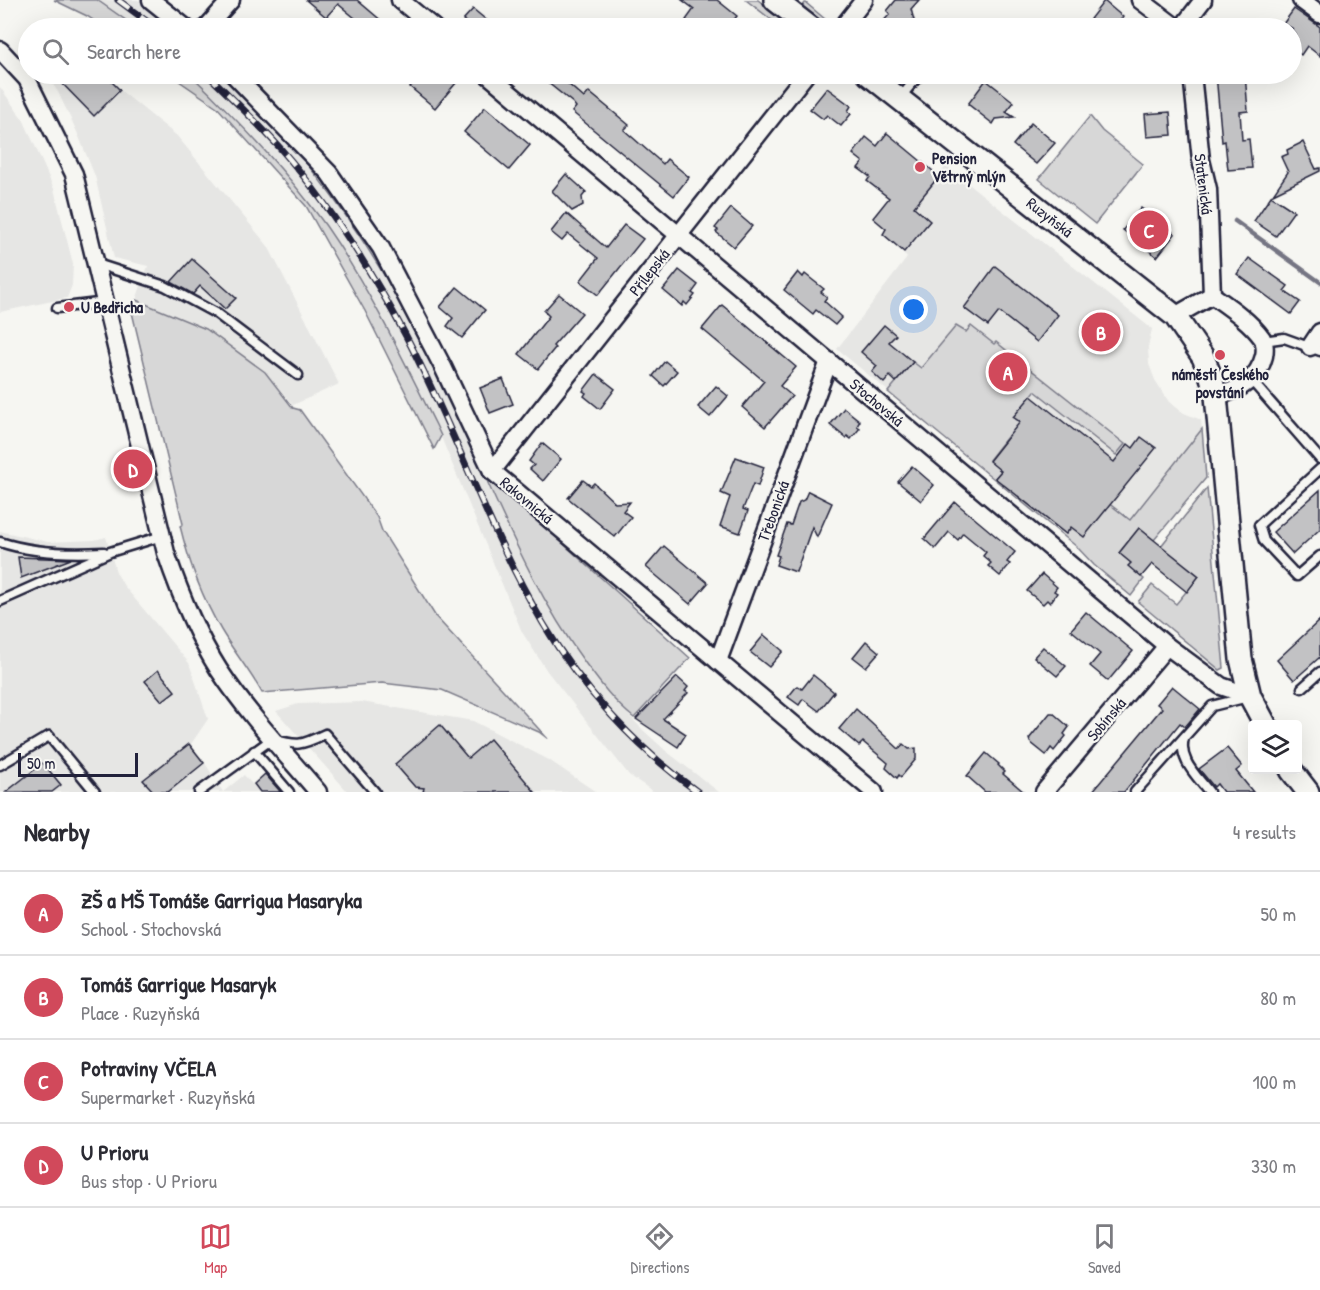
<!DOCTYPE html>
<meta charset="utf-8">
<style>
body{margin:0;font-family:"Patrick Hand",sans-serif;background:#f2f2f3;color:#2b2b33}
.controls{position:absolute;right:18px;bottom:18px;display:grid;overflow:hidden;border-radius:6px;box-shadow:0 6px 24px #0002}
.controls button{width:54px;height:54px;display:grid;place-items:center;padding:0;border:0;border-bottom:2px solid #e1e1e2;background:#fff;color:#2b2b33;font:30px sans-serif}
.scale{position:absolute;left:18px;bottom:15px;width:120px;box-sizing:border-box;padding-left:6px;border:3px solid #22223b;border-top:0;font-size:16px;line-height:21px;white-space:nowrap;color:#22223b;-webkit-text-stroke:4px #f6f6f2;paint-order:stroke}
.you{position:absolute;left:914px;top:310px;width:21px;height:21px;margin:-15px;border:4px solid #fff;border-radius:50%;background:#1a73e8;box-shadow:0 0 0 9px #1a73e833}
.badge{display:grid;place-items:center;width:39px;height:39px;border-radius:50%;background:#d1495b;color:#fff;font-size:20px;font-weight:700}
.pin{position:absolute;translate:-50% -50%;border:3px solid #fff;box-shadow:0 2px 6px #0006}
.list{margin:0;padding:0;list-style:none}
h2{display:flex;justify-content:space-between;align-items:center;height:78px;margin:0;padding:0 24px;font-size:26px}
h2 small{font-size:20px;font-weight:400;color:#7c7c81}
.list li{display:grid;grid-template-columns:39px 1fr auto;gap:18px;align-items:center;box-sizing:border-box;height:84px;padding:0 24px;border-top:2px solid #e1e1e2}
.list b{display:block;font-size:22px;white-space:nowrap}
.list p{margin:0;font-size:20px;white-space:nowrap;color:#7c7c81}
.list em{font-size:20px;font-style:normal;color:#7c7c81}
.icon{flex:none;width:33px;height:33px;fill:none;stroke:currentColor;stroke-width:2;stroke-linecap:round;stroke-linejoin:round}
.map{position:relative;flex:none;width:1320px;height:792px;overflow:hidden}
.search{position:absolute;background:#fff;box-shadow:0 6px 24px #0002;left:18px;right:18px;top:18px;height:66px;display:flex;align-items:center;gap:15px;box-sizing:border-box;padding:0 21px;border-radius:33px;color:#7c7c81;font-size:22px}
.sheet{height:414px;background:#fff}
nav{display:flex;justify-content:space-around;align-items:center;box-sizing:border-box;height:84px;border-top:2px solid #e1e1e2;background:#fff;font-size:16px;color:#7c7c81}
nav a{display:grid;justify-items:center;gap:3px}
nav .on{color:#d1495b}
.map>svg:first-child{display:block}
.built{fill:#e6e6e4}
.green{fill:#d7d7d7;stroke:#7c7c89;stroke-width:1.5}
.lines{fill:none;stroke-linecap:round;stroke-linejoin:round}
.stream{stroke:#757583;stroke-width:4.5}
.building{fill:#c2c2c4;stroke:#22223b;stroke-width:1.5}
.service-casing{stroke:#22223b;stroke-width:13}
.minor-casing{stroke:#22223b;stroke-width:21}
.tertiary-casing{stroke:#22223b;stroke-width:26}
.service{stroke:#f6f6f2;stroke-width:8}
.minor{stroke:#f6f6f2;stroke-width:16}
.tertiary{stroke:#f6f6f2;stroke-width:21}
.rail-casing{stroke:#22223b;stroke-width:7}
.rail{stroke:#f6f6f2;stroke-width:4.5;stroke-dasharray:14;stroke-linecap:butt}
.poi-dot{fill:#d1495b;stroke:#f6f6f2;stroke-width:2}
.labels{text-anchor:middle;stroke-width:4.5;stroke-linejoin:round;paint-order:stroke}
.poi-label{font-size:16px;font-weight:bold;fill:#22223b;stroke:#f6f6f2;text-anchor:start}
.street-label{font-size:16px;fill:#22223b;stroke:#f6f6f2}
</style>
<div class="map">
<svg width="1320" height="792" viewBox="0 0 1320 792">
<rect width="100%" height="100%" fill="#f6f6f2"/>
<filter id="ink" filterUnits="userSpaceOnUse"><feTurbulence type="fractalNoise" baseFrequency=".0167" numOctaves="2"/><feDisplacementMap in="SourceGraphic" scale="12" xChannelSelector="R" yChannelSelector="G"/><feConvolveMatrix kernelMatrix="1 2 1 2 8 2 1 2 1" color-interpolation-filters="sRGB"/></filter>
<g filter="url(#ink)">
<g class="built">
<polygon points="97,0 138,0 174,28 137,28"/>
<polygon points="46,74 104,74 120,90 177,136 268,246 339,384 293,405 265,372 206,329 136,300 148,266 114,258 95,176 77,132 58,92"/>
<polygon points="190,74 224,74 289,140 346,213 404,308 457,415 487,484 571,644 616,702 643,730 666,751 719,792 654,792 629,775 547,671 522,632 436,425 326,227 271,156 230,112"/>
<polygon points="0,87 24,121 54,189 73,264 72,285 67,298 0,312"/>
<polygon points="946,166 1152,329 1148,347 1149,364 1155,380 1169,402 1184,413 1201,420 1202,429 1094,565 1077,547 837,349 907,258 904,254 931,222 914,207"/>
<polygon points="0,531 48,542 94,540 106,537 116,572 124,586 189,663 208,719 191,744 205,763 223,792 244,775 252,784 267,771 284,792 0,792"/>
<polygon points="362,702 473,721 549,760 596,792 348,792 276,711 298,704"/>
</g>
<g class="green">
<polygon points="54,0 97,0 137,28 105,28 87,16"/>
<polygon points="746,0 758,0 794,28 782,28"/>
<polygon points="805,3 806,3 832,25 828,27 802,7"/>
<path d="M169,74H190C239,121 286,170 326,226C369,288 402,357 436,425L441,436L434,449L365,311L306,206L217,107Z"/>
<path d="M224,74H228L295,142L326,177L374,249L399,295L487,475L690,658L634,718C615,703 600,683 586,664C530,588 497,500 457,415C398,286 328,172 224,74Z"/>
<polygon points="1090,116 1102,131 1143,164 1095,224 1039,179"/>
<path d="M136,300L206,329L265,372L293,408L300,410L377,517L382,531L436,617L548,739L539,732L442,690L382,683L262,693C250,671 234,652 221,630C202,597 189,563 180,526L183,524L130,304Z"/>
<polygon points="956,326 966,332 971,326 994,344 996,342 1125,444 1116,455 1035,391 1014,417 1037,435 1014,442 1007,437 989,460 1001,471 995,478 1066,534 1098,495 1130,520 1202,429 1206,478 1154,540 1139,528 1119,553 1131,563 1129,566 1144,579 1131,596 1094,565 1077,547 888,392 913,362 921,368"/>
<polygon points="1207,488 1224,668 1220,670 1138,602 1152,585 1176,604 1199,576 1161,546"/>
</g>
<g class="lines">
<polyline class="stream" points="1235,221 1320,282"/>
</g>
<g class="building">
<polygon points="306,0 357,0 390,28 367,28 338,4 326,17"/>
<polygon points="682,0 717,0 737,16 727,28 697,28 686,20 694,9"/>
<polygon points="896,0 919,0 911,9 916,28 877,28 890,14 887,11"/>
<polygon points="1104,1 1123,17 1114,28 1102,28 1090,19"/>
<polygon points="473,9 496,28 473,28 463,20"/>
<polygon points="1294,9 1320,27 1320,56 1307,46 1301,55 1292,48 1292,40 1296,34 1292,28 1283,24"/>
<polygon points="53,74 104,74 120,90 94,116"/>
<polygon points="421,74 445,74 456,83 435,108 410,87"/>
<polygon points="537,74 561,74 568,79 566,82 584,98 589,92 629,125 624,130 663,164 667,159 689,177 674,196 572,112 576,107 573,103"/>
<polygon points="1216,74 1245,74 1248,111 1240,112 1242,140 1249,139 1252,168 1228,170 1225,141 1222,142"/>
<polygon points="986,80 1014,102 1006,112 1014,117 996,119 993,124 968,104"/>
<polygon points="827,88 851,106 848,111 851,114 841,126 827,115 823,119 810,109"/>
<polygon points="485,107 530,145 509,170 464,132"/>
<polygon points="1170,112 1172,135 1147,137 1145,114"/>
<polygon points="1031,123 1055,143 1036,164 1013,145"/>
<polygon points="887,133 939,176 914,207 930,221 904,252 883,234 886,229 873,218 889,198 867,181 870,177 858,168 863,162 853,154 866,137 877,146"/>
<polygon points="1303,142 1316,169 1320,168 1320,171 1273,194 1288,172 1281,157 1288,154 1287,150"/>
<polygon points="566,174 586,192 582,197 583,205 572,211 552,191"/>
<polygon points="1271,196 1294,211 1276,236 1254,221"/>
<polygon points="731,208 752,226 734,247 716,232 718,230 715,228"/>
<polygon points="1141,208 1175,234 1157,257 1123,230"/>
<polygon points="566,213 606,248 624,225 643,239 598,295 580,281 598,258 568,234 562,241 551,232"/>
<polygon points="1249,258 1288,286 1284,291 1300,302 1291,314 1237,274"/>
<polygon points="192,259 236,298 225,309 200,286 193,294 171,282"/>
<polygon points="995,266 1058,315 1037,342 999,312 988,326 964,308"/>
<polygon points="679,270 698,285 692,293 695,295 687,305 684,302 682,306 663,290"/>
<polygon points="798,272 803,277 805,274 824,289 821,292 827,297 824,301 842,317 835,325 816,310 813,314 784,290"/>
<polygon points="457,287 485,310 462,338 447,326 453,318 440,307"/>
<polygon points="559,294 582,313 553,346 555,348 538,369 519,354 549,316 544,311"/>
<polygon points="722,305 796,367 780,386 792,396 765,427 742,407 764,381 702,329"/>
<polygon points="884,325 896,335 889,342 913,362 896,382 890,376 884,383 872,372 877,366 861,352"/>
<polygon points="665,361 677,371 664,386 653,376"/>
<polygon points="596,374 615,389 600,409 584,396 586,393 583,391"/>
<polygon points="503,379 513,404 490,413 480,388"/>
<polygon points="716,386 728,396 710,417 698,407"/>
<polygon points="1031,396 1114,462 1128,444 1133,448 1141,437 1156,448 1084,537 1071,527 1066,534 995,478 1001,471 989,461 1020,422 1013,417"/>
<polygon points="844,408 860,421 857,426 860,428 851,439 847,436 846,438 830,425"/>
<polygon points="542,443 561,459 543,481 530,469 534,465 529,461"/>
<polygon points="736,457 764,467 758,486 753,484 743,509 748,511 740,533 720,526 730,497 721,493"/>
<polygon points="912,466 934,485 921,501 898,482"/>
<polygon points="583,480 591,486 594,483 615,503 630,502 623,511 631,517 615,537 568,498"/>
<polygon points="1320,490 1320,529 1293,554 1273,532"/>
<polygon points="808,491 832,503 817,537 812,527 796,572 776,565 779,556 776,555 787,524 791,525 799,502 804,500"/>
<polygon points="955,502 1015,552 1007,562 1010,564 1000,576 988,566 991,563 983,556 986,552 963,533 958,540 949,532 935,549 924,539"/>
<polygon points="1139,528 1199,576 1187,592 1152,564 1141,577 1128,566 1131,563 1119,553"/>
<polygon points="664,546 708,583 690,604 646,567"/>
<polygon points="18,557 71,559 21,578"/>
<polygon points="1042,574 1057,587 1054,591 1057,593 1050,603 1047,600 1043,604 1027,591"/>
<polygon points="1086,612 1133,651 1108,681 1090,666 1100,654 1071,630"/>
<polygon points="1320,620 1320,657 1294,680 1277,660"/>
<polygon points="764,635 783,651 769,667 750,652"/>
<polygon points="866,641 879,652 866,667 853,657"/>
<polygon points="1043,647 1066,666 1057,676 1034,657"/>
<polygon points="158,670 175,691 162,701 145,681"/>
<polygon points="813,675 834,692 819,711 803,699 799,705 788,697 797,686 802,689"/>
<polygon points="677,677 688,687 685,691 688,693 663,719 686,734 678,747 636,719"/>
<polygon points="1172,686 1200,709 1185,727 1180,723 1124,792 1092,792 1162,708 1157,704"/>
<polygon points="856,709 899,749 903,744 909,749 916,748 916,759 901,777 899,775 897,778 886,768 888,763 863,742 859,746 839,729"/>
<polygon points="1050,713 1053,713 1069,727 1064,734 1066,736 1054,751 1051,748 1046,755 1030,742 1029,739"/>
<polygon points="440,725 468,758 490,739 535,792 423,792 424,788 415,787 395,764"/>
<polygon points="189,744 204,763 168,792 154,792 143,780"/>
<polygon points="1227,748 1242,766 1236,771 1253,792 1223,792 1217,784 1214,787 1199,769"/>
<polygon points="986,753 999,764 998,765 1005,772 1003,774 1024,792 985,792 967,776"/>
<polygon points="43,763 61,785 52,792 6,792"/>
<polygon points="265,774 279,790 280,792 260,792 254,784"/>
</g>
<g class="lines">
<defs>
<g id="service">
<polyline points="900,98 920,74"/>
<polyline points="97,264 165,286 217,314 298,375"/>
<polyline points="57,308 106,302"/>
<polyline points="1263,341 1284,338 1320,351"/>
<polyline points="1251,380 1320,459"/>
<polyline points="1320,469 1259,525 1264,541 1297,576 1320,556"/>
<path d="M0,542C33,553 70,554 104,552"/>
<polyline points="0,601 110,552 162,536"/>
<polyline points="1302,688 1320,672"/>
<path d="M1184,738C1178,760 1197,776 1209,792"/>
<polyline points="254,751 289,792"/>
<polyline points="0,765 49,736 95,792"/>
<path d="M199,792L272,739C298,746 300,746 325,734L375,792"/>
<polyline points="1135,792 1212,706 1244,698"/>
</g>
<g id="minor">
<polyline points="151,0 186,28"/>
<polyline points="400,0 434,28"/>
<polyline points="1140,0 1177,28"/>
<polyline points="1301,0 1320,14"/>
<polyline points="206,28 231,0"/>
<polyline points="842,28 864,0"/>
<polyline points="1188,28 1187,21 1203,0"/>
<path d="M0,50L27,79L74,174L166,553C180,594 196,634 219,670C248,714 284,752 318,792"/>
<polyline points="233,74 329,173 381,248 443,367 492,471 874,792"/>
<polyline points="487,74 1167,646 1221,686 1250,696"/>
<polyline points="1192,74 1201,160 1208,189 1212,295"/>
<path d="M1212,295C1229,307 1250,321 1262,338C1265,343 1265,351 1264,356C1258,380 1238,391 1216,396"/>
<polyline points="1175,316 1212,295"/>
<polyline points="1310,347 1320,332"/>
<polyline points="492,471 806,74"/>
<polyline points="718,661 829,361"/>
<polyline points="1044,792 1167,646"/>
</g>
<g id="tertiary">
<polyline points="775,0 811,28"/>
<polyline points="868,74 1175,316 1203,357 1211,377 1216,396 1241,659 1250,696 1265,724"/>
<polyline points="1291,770 1308,792"/>
</g>
</defs>
<use href="#service" class="service-casing"/>
<use href="#minor" class="minor-casing"/>
<use href="#tertiary" class="tertiary-casing"/>
<use href="#service" class="service"/>
<use href="#minor" class="minor"/>
<use href="#tertiary" class="tertiary"/>
<defs>
<g id="rail">
<polyline points="118,0 156,28"/>
<path d="M207,74C232,98 257,122 280,148C330,205 371,270 406,336C455,430 489,532 543,623C581,688 636,748 698,792"/>
</g>
</defs>
<use href="#rail" class="rail-casing"/>
<use href="#rail" class="rail"/>
</g>
</g>
<g class="poi-dot">
<circle cx="920" cy="167" r="6"/>
<circle cx="69" cy="307" r="6"/>
<circle cx="1220" cy="355" r="6"/>
</g>
<g class="labels">
<g class="poi-label">
<text x="932" y="164">Pension<tspan x="932" dy="18">Větrný mlýn</tspan></text>
<text x="81" y="313">U Bedřicha</text>
<text x="1220" y="380" text-anchor="middle">náměstí Českého<tspan x="1220" dy="18">povstání</tspan></text>
</g>
<g class="street-label">
<text transform="translate(1204 184) rotate(83)" y="6">Statenická</text>
<text transform="translate(1050 217) rotate(38)" y="6">Ruzyňská</text>
<text transform="translate(649 272) rotate(-52)" y="6">Přílepská</text>
<text transform="translate(877 402) rotate(40)" y="6">Stochovská</text>
<text transform="translate(527 500) rotate(40)" y="6">Rakovnická</text>
<text transform="translate(773 511) rotate(-70)" y="6">Třebonická</text>
<text transform="translate(1106 719) rotate(-50)" y="6">Sobínská</text>
</g>
</g>
</svg>
<div class="controls">
<button><svg class="icon" aria-label="layers" viewBox="0 0 24 24"><path d="M12 4l9 5-9 5-9-5zM3 14l9 5 9-5"/></svg></button>
</div>
<div class="scale">50 m</div>
<div class="you"></div>
<div class="pin badge" style="left:1008px;top:372px">A</div>
<div class="pin badge" style="left:1101px;top:332px">B</div>
<div class="pin badge" style="left:1149px;top:230px">C</div>
<div class="pin badge" style="left:133px;top:469px">D</div>
<div class="search"><svg class="icon" aria-label="search" viewBox="0 0 24 24"><circle cx="10" cy="10" r="6"/><path d="M15 15l6 6"/></svg>Search here</div>
</div>
<section class="sheet">
<h2>Nearby<small>4 results</small></h2>
<ul class="list">
<li><span class="badge">A</span><div><b>ZŠ a MŠ Tomáše Garrigua Masaryka</b><p>School · Stochovská</p></div><em>50 m</em></li>
<li><span class="badge">B</span><div><b>Tomáš Garrigue Masaryk</b><p>Place · Ruzyňská</p></div><em>80 m</em></li>
<li><span class="badge">C</span><div><b>Potraviny VČELA</b><p>Supermarket · Ruzyňská</p></div><em>100 m</em></li>
<li><span class="badge">D</span><div><b>U Prioru</b><p>Bus stop · U Prioru</p></div><em>330 m</em></li>
</ul>
</section>
<nav>
<a class="on"><svg class="icon" aria-label="map" viewBox="0 0 24 24"><path d="M3 6l6-2 6 2 6-2v14l-6 2-6-2-6 2zM9 4v14M15 6v14"/></svg>Map</a>
<a><svg class="icon" aria-label="directions" viewBox="0 0 24 24"><path d="M12 3l9 9-9 9-9-9zM9 14v-3h6M13 9l2 2-2 2"/></svg>Directions</a>
<a><svg class="icon" aria-label="saved" viewBox="0 0 24 24"><path d="M7 4h10v16l-5-4-5 4z"/></svg>Saved</a>
</nav>
